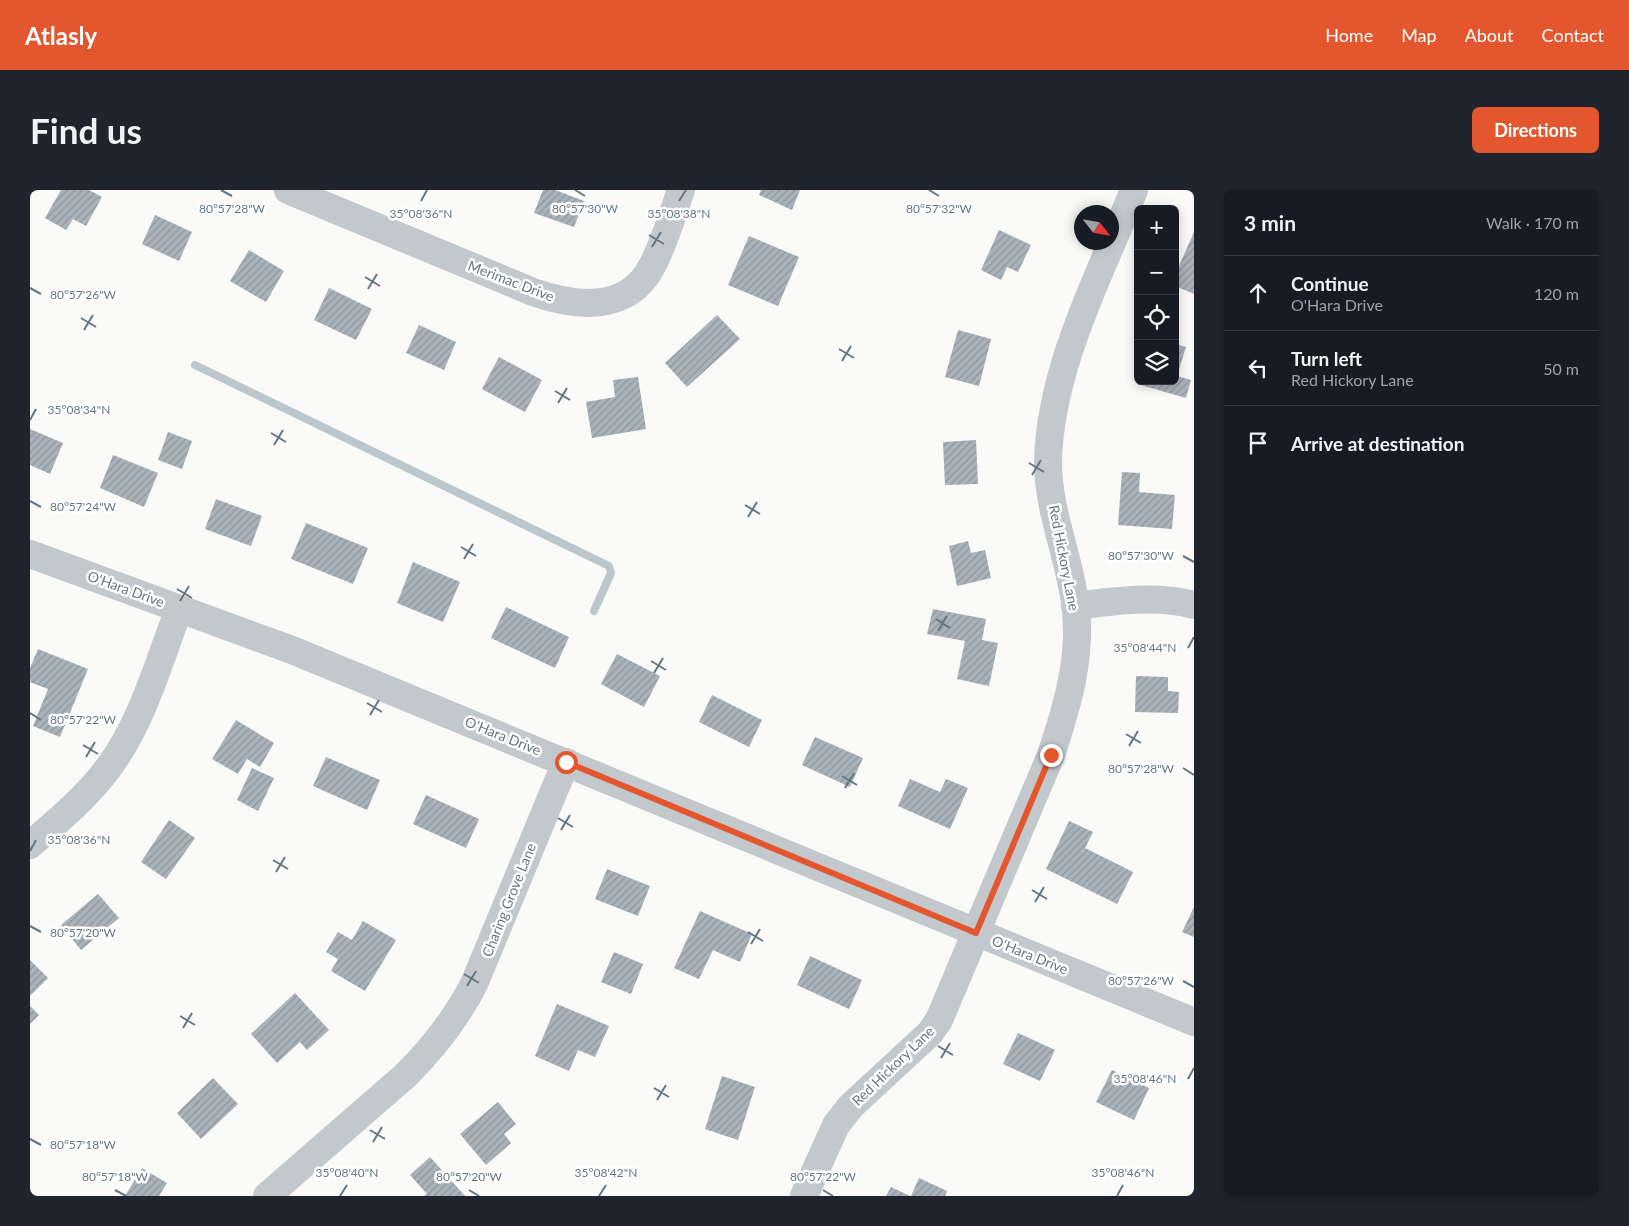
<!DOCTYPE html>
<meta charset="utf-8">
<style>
body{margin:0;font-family:Lato,sans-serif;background:#20242c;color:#f1f3f6}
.controls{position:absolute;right:15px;top:15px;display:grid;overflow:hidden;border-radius:8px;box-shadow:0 2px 12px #0003}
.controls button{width:45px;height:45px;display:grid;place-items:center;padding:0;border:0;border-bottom:1px solid #363941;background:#171b24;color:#f1f3f6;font:25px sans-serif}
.compass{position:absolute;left:1044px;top:15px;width:45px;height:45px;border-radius:50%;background:#171b24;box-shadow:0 2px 12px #0003;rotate:121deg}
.stop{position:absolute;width:15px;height:15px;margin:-11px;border:4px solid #e4572e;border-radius:50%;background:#fff}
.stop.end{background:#e4572e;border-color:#fff;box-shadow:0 1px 5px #0008}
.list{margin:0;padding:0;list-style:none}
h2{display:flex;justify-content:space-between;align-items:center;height:65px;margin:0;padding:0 20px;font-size:21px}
h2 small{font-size:16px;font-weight:400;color:#9ea1a6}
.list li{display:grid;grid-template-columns:32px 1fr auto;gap:15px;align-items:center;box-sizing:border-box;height:75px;padding:0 20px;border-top:1px solid #363941}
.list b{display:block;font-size:19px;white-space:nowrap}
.list p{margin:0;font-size:16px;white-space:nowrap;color:#9ea1a6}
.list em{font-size:16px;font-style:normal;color:#9ea1a6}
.icon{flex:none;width:28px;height:28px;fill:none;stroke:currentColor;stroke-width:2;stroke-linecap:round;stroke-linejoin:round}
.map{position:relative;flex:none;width:1164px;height:1006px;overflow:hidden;border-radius:8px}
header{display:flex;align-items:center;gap:30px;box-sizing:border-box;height:70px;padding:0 25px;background:#e4572e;color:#fff}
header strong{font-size:24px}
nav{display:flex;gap:28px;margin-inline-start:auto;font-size:18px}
.intro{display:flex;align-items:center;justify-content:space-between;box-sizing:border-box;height:120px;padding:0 30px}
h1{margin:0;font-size:35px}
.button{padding:12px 22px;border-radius:8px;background:#e4572e;color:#fff;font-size:18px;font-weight:700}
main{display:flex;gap:30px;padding:0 30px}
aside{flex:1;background:#171b24;border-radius:8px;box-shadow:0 2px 12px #0003}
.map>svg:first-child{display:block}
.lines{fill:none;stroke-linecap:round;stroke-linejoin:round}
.stream{stroke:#bbc7cb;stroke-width:8}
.building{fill:url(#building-hatch)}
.minor{stroke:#c3c8cc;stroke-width:28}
.route{stroke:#e4572e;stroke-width:6}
.ticks{fill:none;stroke:#657683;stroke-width:2}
.labels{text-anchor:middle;stroke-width:5;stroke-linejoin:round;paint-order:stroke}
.street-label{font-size:14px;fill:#657683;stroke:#fff}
.ticks-label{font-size:12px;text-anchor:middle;fill:#657683;stroke:#fff;stroke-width:5;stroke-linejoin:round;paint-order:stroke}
</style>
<header>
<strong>Atlasly</strong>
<nav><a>Home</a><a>Map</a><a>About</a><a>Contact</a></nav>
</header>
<div class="intro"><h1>Find us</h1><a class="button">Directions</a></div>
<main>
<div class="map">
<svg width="1164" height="1006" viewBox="0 0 1164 1006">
<defs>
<pattern id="building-hatch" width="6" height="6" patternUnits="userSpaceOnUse" patternTransform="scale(1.25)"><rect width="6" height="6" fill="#aab3b9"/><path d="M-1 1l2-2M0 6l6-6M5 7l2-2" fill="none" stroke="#8e969c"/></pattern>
</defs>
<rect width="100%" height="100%" fill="#fafaf8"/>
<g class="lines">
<polyline class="stream" points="165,175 579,376 581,383 564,421"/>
</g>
<g class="building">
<polygon points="31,0 59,0 72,7 56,36 43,29 36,40 15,28"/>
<polygon points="513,0 525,0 554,11 544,37 504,23"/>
<polygon points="731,0 770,0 762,20 729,5"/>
<polygon points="125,25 162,42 149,71 112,54"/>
<polygon points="969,40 1001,55 988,82 977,77 971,90 951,80"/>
<polygon points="1164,42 1164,104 1145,96 1145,85"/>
<polygon points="719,46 769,67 748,116 698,95"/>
<polygon points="219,60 254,81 236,112 200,91"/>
<polygon points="299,98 342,119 326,150 284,130"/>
<polygon points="687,125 710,149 657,197 635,173"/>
<polygon points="389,135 426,152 414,180 376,163"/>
<polygon points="928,140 961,149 949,196 915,187"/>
<polygon points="1145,154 1156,157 1147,186 1161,190 1156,208 1107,194 1107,191 1145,191"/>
<polygon points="469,167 512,190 495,222 452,199"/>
<polygon points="608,187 616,239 562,248 556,212 585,207 583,190"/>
<polygon points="0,239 33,253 20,284 0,275"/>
<polygon points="138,242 162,251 152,279 128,270"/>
<polygon points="946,250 948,294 915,295 913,252"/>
<polygon points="83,265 128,283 114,317 70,298"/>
<polygon points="1092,282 1110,283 1109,302 1145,305 1142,339 1088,335"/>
<polygon points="186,309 232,326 221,356 175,339"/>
<polygon points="276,333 338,358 323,394 261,369"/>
<polygon points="938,351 941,363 955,360 961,388 927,396 919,356"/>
<polygon points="383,372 430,392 413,432 367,413"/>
<polygon points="476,417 539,447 525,478 461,448"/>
<polygon points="903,419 956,429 952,450 968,453 959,496 927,489 935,451 897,444"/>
<polygon points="8,459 58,479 30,547 3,536 18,499 0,492 0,478"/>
<polygon points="587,464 630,486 614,517 571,494"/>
<polygon points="1106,486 1138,487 1138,501 1149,502 1148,523 1105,522"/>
<polygon points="682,505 732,530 719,557 669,532"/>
<polygon points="206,530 244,553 230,577 217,569 208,584 182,569"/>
<polygon points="785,547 833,568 820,597 772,575"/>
<polygon points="296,567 350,590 337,620 283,596"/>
<polygon points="222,578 244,588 228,621 207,610"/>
<polygon points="880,589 910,602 916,589 938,598 920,639 868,616"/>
<polygon points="396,605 449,629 436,658 383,634"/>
<polygon points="139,630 165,648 136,689 111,672"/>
<polygon points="1039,631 1063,642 1055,658 1103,682 1087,714 1016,679"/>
<polygon points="577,679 620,696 608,726 565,709"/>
<polygon points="68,704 89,728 51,760 31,735"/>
<polygon points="1164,717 1164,747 1152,742"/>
<polygon points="670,721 722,744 710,772 683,760 669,789 644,778"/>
<polygon points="333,731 366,750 335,801 301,781 308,769 296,762 308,742 322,750"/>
<polygon points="584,762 613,774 601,804 571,792"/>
<polygon points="780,766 832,790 819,819 767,795"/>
<polygon points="0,770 18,788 0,806"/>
<polygon points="265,803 299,840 277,860 270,852 247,873 221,844"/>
<polygon points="527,814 579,836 565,867 548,860 539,881 505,866"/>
<polygon points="0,816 9,825 0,834"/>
<polygon points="988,843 1025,860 1010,891 973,874"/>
<polygon points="1082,880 1119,898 1104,930 1066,912"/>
<polygon points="692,886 725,897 708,950 675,939"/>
<polygon points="183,888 208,914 171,949 147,923"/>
<polygon points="468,912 486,934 474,944 481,953 456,975 430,944"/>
<polygon points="400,967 435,1006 394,1006 397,1004 380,985"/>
<polygon points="112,978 137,993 129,1006 95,1006"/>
<polygon points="889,988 917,1001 915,1006 881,1006"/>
<polygon points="861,997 880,1006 856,1006"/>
</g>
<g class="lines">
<g class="minor">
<path d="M258,0L503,102C545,117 598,123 622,76C635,52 642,25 651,0"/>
<polyline points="0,364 262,460 1164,832"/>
<path d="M1045,416C1084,411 1126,405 1164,415"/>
<path d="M0,655C28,631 57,607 79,577C113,531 129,471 149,419"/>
<path d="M237,1006L376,885C403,858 427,827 444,794L536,572"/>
<path d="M774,1006L806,935L821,916L900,843L909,830L1021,565C1038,514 1054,461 1044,406C1037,362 1018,318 1018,272C1020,178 1069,87 1104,0"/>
</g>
</g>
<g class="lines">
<polyline class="route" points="536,572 946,743 1021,565"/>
</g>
<path class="ticks" d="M191,0L202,6M545,0L555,6M899,0L909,6M391,11L397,0M649,11L656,0M619,45L634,54M622,57L631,42M335,87L350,96M0,98L11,104M338,99L347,84M51,128L66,137M54,140L63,125M809,159L824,168M812,171L821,156M525,201L540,210M528,213L537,198M0,230L6,219M241,243L256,252M244,255L253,240M999,273L1014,282M1002,285L1011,270M0,311L11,317M715,315L730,324M718,327L727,312M431,357L446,366M1153,366L1164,372M434,369L443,354M147,399L162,408M150,411L159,396M906,429L920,438M908,441L917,426M1158,458L1164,447M621,471L636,480M624,483L633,468M337,513L352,522M0,523L11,530M340,525L349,510M1096,544L1111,553M53,555L68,564M1099,556L1108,541M56,567L65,552M1153,578L1164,585M812,586L827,595M815,598L824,583M528,628L543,637M531,640L540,625M0,661L6,650M243,670L258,679M246,682L255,667M1002,700L1017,709M1005,712L1014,697M0,736L11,742M718,742L733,751M721,754L730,739M434,784L449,793M1153,791L1164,797M437,796L446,781M150,826L165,835M153,838L162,823M908,856L923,865M911,868L920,853M1158,889L1164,878M624,898L639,907M627,910L636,895M340,940L355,949M0,949L11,955M343,952L352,937M85,1000L96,1006M439,1000L449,1006M793,1000L803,1006M310,1006L317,995M569,1006L576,995M1087,1006L1093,995"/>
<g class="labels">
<g class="street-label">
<text transform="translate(481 91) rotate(21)" y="5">Merimac Drive</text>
<text transform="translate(1034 368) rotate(79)" y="5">Red Hickory Lane</text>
<text transform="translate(96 399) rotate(20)" y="5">O'Hara Drive</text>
<text transform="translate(473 546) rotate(22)" y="5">O'Hara Drive</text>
<text transform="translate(479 710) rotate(-68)" y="5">Charing Grove Lane</text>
<text transform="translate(1000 765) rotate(22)" y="5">O'Hara Drive</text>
<text transform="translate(863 876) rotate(-44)" y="5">Red Hickory Lane</text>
</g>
</g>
<g class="ticks-label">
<text x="202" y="23">80°57'28"W</text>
<text x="555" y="23">80°57'30"W</text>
<text x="909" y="23">80°57'32"W</text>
<text x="391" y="28">35°08'36"N</text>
<text x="649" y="28">35°08'38"N</text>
<text x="53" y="109">80°57'26"W</text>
<text x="49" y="224">35°08'34"N</text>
<text x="53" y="321">80°57'24"W</text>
<text x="1111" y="370">80°57'30"W</text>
<text x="1115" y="462">35°08'44"N</text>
<text x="53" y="534">80°57'22"W</text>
<text x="1111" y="583">80°57'28"W</text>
<text x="49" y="654">35°08'36"N</text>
<text x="53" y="747">80°57'20"W</text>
<text x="1111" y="795">80°57'26"W</text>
<text x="1115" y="893">35°08'46"N</text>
<text x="53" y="959">80°57'18"W</text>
<text x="317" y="987">35°08'40"N</text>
<text x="576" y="987">35°08'42"N</text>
<text x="1093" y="987">35°08'46"N</text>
<text x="85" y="991">80°57'18"W</text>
<text x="439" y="991">80°57'20"W</text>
<text x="793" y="991">80°57'22"W</text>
</g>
</svg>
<div class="controls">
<button>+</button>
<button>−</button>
<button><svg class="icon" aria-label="locate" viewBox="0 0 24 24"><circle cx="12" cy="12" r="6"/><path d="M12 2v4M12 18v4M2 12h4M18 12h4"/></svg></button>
<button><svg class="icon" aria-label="layers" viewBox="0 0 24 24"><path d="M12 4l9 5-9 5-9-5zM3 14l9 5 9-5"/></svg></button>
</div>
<svg class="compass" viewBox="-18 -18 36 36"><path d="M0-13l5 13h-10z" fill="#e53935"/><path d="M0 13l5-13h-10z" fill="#9ea1a6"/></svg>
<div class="stop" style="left:536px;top:572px"></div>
<div class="stop end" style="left:1021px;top:565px"></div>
</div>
<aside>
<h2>3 min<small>Walk · 170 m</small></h2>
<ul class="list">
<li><svg class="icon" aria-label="ahead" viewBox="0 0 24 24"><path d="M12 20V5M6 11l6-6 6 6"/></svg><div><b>Continue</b><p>O'Hara Drive</p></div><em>120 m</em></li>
<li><svg class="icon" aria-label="left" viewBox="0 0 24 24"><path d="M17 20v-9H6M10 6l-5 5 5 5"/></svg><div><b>Turn left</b><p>Red Hickory Lane</p></div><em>50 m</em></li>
<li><svg class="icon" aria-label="arrive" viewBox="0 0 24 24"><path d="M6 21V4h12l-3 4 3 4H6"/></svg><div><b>Arrive at destination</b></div></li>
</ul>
</aside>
</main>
